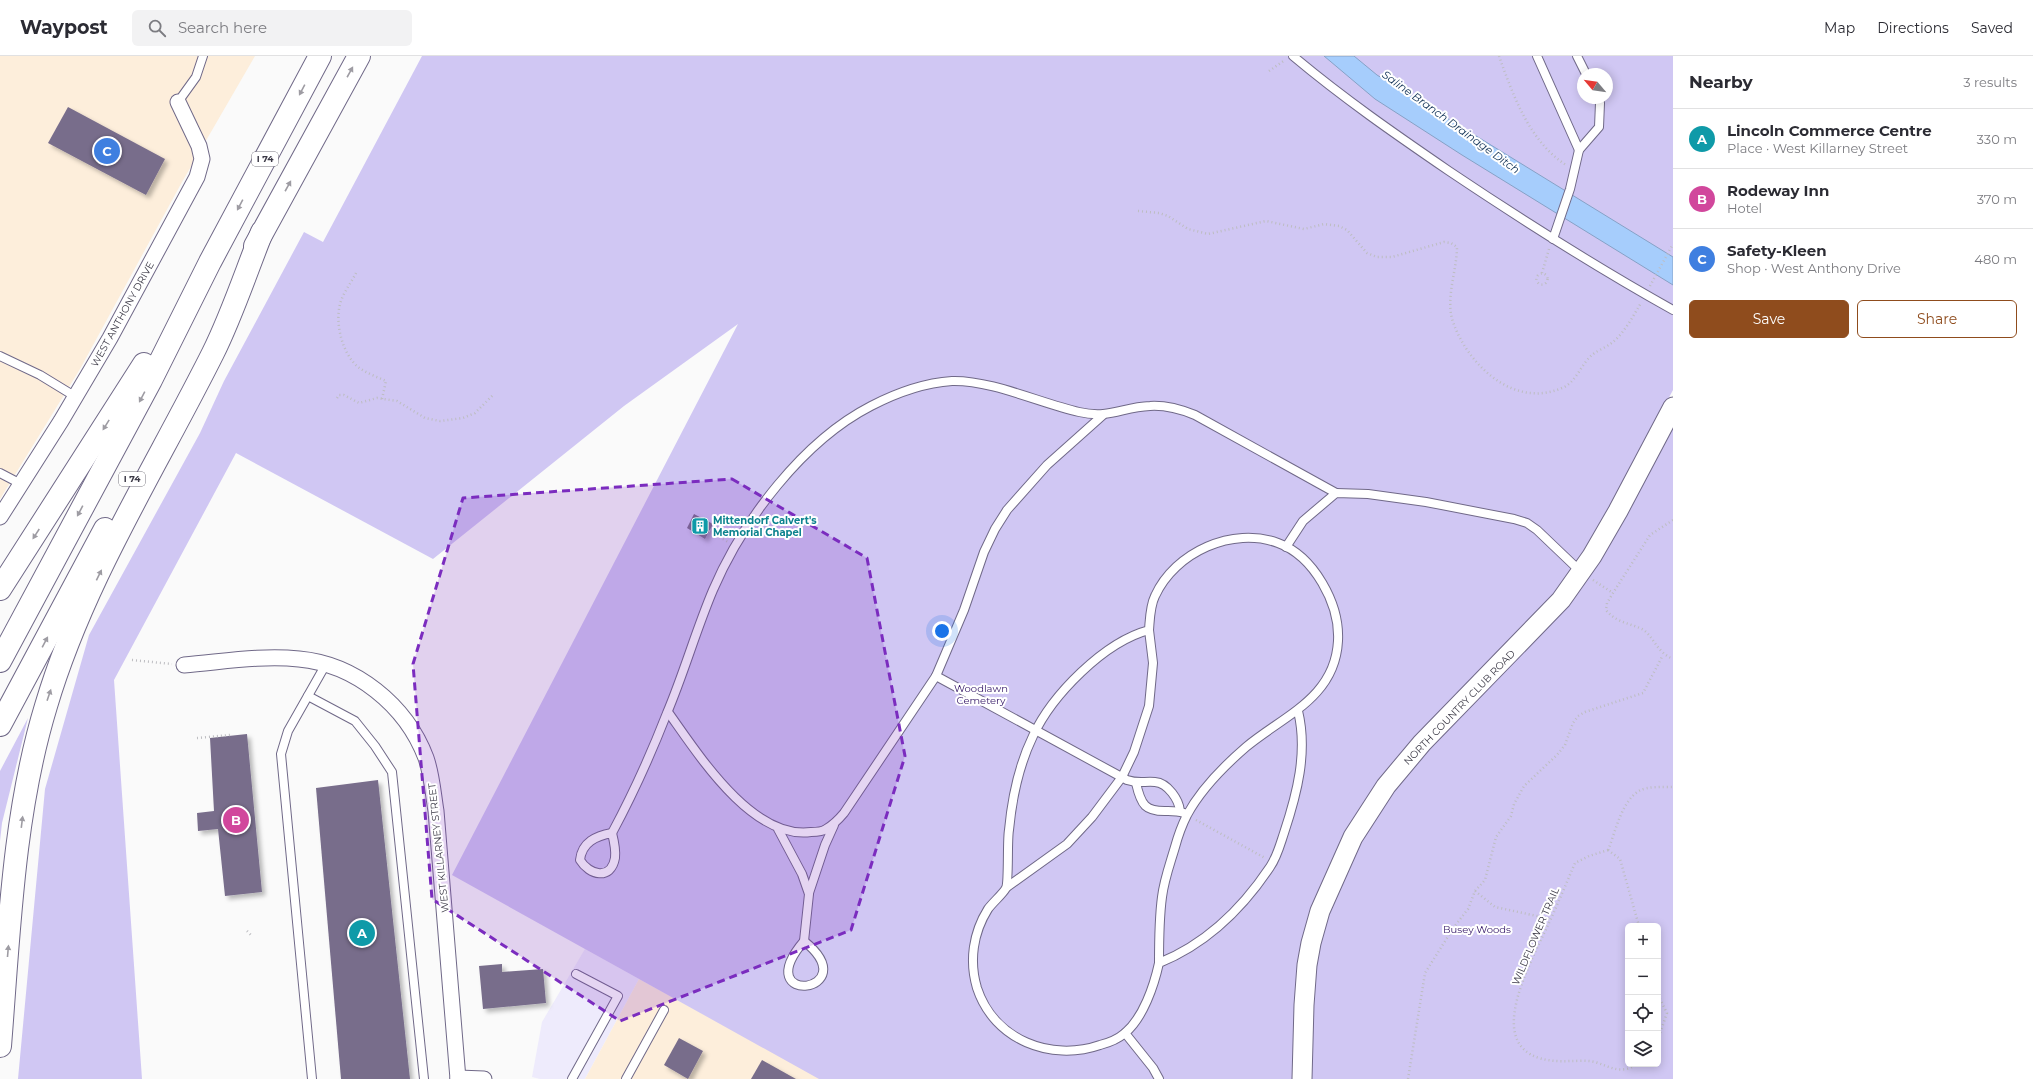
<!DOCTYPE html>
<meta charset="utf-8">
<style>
body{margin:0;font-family:Montserrat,sans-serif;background:#f2f2f3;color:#2b2b33}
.controls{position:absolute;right:12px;bottom:12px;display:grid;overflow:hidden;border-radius:6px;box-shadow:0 2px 10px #0003}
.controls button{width:36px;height:36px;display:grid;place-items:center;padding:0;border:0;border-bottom:1px solid #e1e1e2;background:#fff;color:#2b2b33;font:20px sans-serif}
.compass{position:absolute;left:1577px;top:12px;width:36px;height:36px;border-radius:50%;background:#fff;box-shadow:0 2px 10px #0003;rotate:299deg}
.you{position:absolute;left:942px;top:575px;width:14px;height:14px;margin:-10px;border:3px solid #fff;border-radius:50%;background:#1a73e8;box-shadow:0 0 0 6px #1a73e833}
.badge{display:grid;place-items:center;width:26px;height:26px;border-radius:50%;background:#8f4c1d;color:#fff;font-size:13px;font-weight:700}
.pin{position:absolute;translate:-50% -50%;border:2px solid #fff;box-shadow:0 1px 4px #0006}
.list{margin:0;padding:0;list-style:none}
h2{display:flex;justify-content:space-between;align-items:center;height:52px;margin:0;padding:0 16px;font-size:17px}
h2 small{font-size:13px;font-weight:400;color:#7c7c81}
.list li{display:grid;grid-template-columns:26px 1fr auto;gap:12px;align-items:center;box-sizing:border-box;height:60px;padding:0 16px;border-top:1px solid #e1e1e2}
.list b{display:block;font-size:15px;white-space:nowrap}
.list p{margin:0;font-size:13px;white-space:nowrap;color:#7c7c81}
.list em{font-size:13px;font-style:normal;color:#7c7c81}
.actions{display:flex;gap:8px;padding:12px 16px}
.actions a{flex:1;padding:9px 0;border:1px solid #8f4c1d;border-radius:6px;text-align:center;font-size:14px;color:#8f4c1d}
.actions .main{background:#8f4c1d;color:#fff}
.icon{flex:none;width:22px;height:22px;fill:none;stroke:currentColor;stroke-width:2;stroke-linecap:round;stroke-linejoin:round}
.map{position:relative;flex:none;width:1673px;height:1023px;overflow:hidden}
header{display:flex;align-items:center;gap:24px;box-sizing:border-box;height:56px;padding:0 20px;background:#fff;border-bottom:1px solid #e1e1e2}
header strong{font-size:19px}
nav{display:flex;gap:22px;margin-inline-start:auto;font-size:14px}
.search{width:280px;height:36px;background:#f2f2f3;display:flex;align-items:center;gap:10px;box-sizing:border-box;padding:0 14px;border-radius:6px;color:#7c7c81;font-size:15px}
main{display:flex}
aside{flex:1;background:#fff}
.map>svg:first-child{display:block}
.built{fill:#eeebfc}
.industrial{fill:#fdeedb}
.green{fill:#d0c7f3;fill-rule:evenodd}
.water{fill:#a6cdfc;stroke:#86a1c6}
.building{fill:#786d8b;filter:url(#shadow)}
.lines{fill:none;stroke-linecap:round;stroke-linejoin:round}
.service-casing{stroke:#706988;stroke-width:10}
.minor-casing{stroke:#706988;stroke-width:17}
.tertiary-casing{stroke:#706988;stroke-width:21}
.motorway-casing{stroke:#706988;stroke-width:24}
.path{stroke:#bdbdc1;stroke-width:2.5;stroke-dasharray:1 3;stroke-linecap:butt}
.service{stroke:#fff;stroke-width:8}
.minor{stroke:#fff;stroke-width:15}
.tertiary{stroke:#fff;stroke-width:19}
.motorway{stroke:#fff;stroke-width:22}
.oneway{fill:#9e9ca3}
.marked{fill:#7b2cbf;fill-opacity:0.2;stroke:#7b2cbf;stroke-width:3;stroke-dasharray:8 5;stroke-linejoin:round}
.labels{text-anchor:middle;stroke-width:4;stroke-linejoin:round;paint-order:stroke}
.shield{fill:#fff;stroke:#76757e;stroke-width:1}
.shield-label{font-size:9px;font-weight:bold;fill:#3c3a47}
.street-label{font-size:10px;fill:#3c3a47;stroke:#fff}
.culture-label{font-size:10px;font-weight:bold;fill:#0d838f;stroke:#fff;text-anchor:start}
.park-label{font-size:10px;fill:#351867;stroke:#fff}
.water-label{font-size:11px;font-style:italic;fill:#0f3055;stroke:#fff}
</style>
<header>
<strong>Waypost</strong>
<div class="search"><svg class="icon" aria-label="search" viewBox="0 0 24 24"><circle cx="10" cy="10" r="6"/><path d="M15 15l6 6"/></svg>Search here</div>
<nav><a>Map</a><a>Directions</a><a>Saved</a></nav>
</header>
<main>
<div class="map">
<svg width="1673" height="1023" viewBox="0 0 1673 1023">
<defs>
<filter id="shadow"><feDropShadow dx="3.5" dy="3.5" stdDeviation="2" flood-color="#0004"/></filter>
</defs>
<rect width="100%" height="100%" fill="#fafafa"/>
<polygon class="built" points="585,893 639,923 585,1023 540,1023 532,1021 542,966"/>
<g class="industrial">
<polygon points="0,0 255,0 182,126 80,313 0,443"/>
<polygon points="639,923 822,1023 585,1023"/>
</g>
<g class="green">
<path d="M422,0H1673V334L1598,473L1552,542L1458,639L1322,829L1293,1023H819L452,819L738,268L624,350L433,503L236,397L114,624L142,1023H18L45,733L89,579L200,377L224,325L304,176L323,186ZM1583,18H1607V42H1583Z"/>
<path d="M1673,351V1023H1302L1307,909L1366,759L1561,544ZM1628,870H1658V1008H1628Z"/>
<polygon points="28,662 2,767 0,785 0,715"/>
</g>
<polygon class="water" points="1324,0 1354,0 1377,19 1673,201 1673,229 1462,99 1375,43"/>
<g class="building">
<polygon points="68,51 165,103 146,139 48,87"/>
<polygon points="694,458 713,468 705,483 687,472"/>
<polygon points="247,678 262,836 225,840 218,773 198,775 197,757 214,755 210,682"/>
<polygon points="378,724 410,1023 341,1023 316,732"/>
<polygon points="502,908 502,916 543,913 546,947 483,953 479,910"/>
<polygon points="679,982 703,995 688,1023 664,1009"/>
<polygon points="762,1004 796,1023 751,1023"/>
</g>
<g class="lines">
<defs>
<g id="service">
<path d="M1293,0C1343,42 1395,78 1449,115C1522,164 1596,211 1673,254"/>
<polyline points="1537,0 1579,94"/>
<polyline points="1577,0 1586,18"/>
<polyline points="178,46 196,21 203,0"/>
<polyline points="1553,183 1570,133 1579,94 1599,71 1600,47 1598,42"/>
<polyline points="0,300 40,319 76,341"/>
<polyline points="0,417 21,428"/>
<polyline points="1286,491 1303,465 1336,437 1368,438 1426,446 1514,463 1527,467 1537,474 1581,516"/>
<path d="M936,620L1127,724C1139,728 1144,725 1155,726C1168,727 1179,744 1180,755"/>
<polyline points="308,640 355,665 375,690 392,716 424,1023"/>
<path d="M668,656C698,698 752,784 811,776C816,776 822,776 826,773C833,769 839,763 844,757L936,620L964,554L984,496L995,473L1007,454L1047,409L1103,359"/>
<path d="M1136,727C1141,749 1145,756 1168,755C1173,755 1178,755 1184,757"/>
<polyline points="778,773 802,818 809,838 804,885"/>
<path d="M612,777C633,738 651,698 667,657C684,617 696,574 713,534C743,464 803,385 871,350C896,337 923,327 952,325C991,324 1040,347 1079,356C1110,363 1122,351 1150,350C1166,349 1180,353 1195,359L1336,437"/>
<path d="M612,777C614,785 616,794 615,802C611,825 589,819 580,804C582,786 596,780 612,777Z"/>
<polyline points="1007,831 1067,788 1092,761 1122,721 1134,696 1149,650 1153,607 1149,574"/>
<polyline points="809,837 825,789 834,769"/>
<path d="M804,885C868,937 747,952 804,885Z"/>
<path d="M1159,907C1159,885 1159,863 1162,841C1164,824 1170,808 1175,791C1178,780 1182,769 1187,759C1201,733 1224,710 1246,691C1283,660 1335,642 1338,585C1340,548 1314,500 1278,487C1233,470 1175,496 1155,540C1150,550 1150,562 1149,574C1104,586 1052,639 1033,680C1019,709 1012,742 1009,774C1007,784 1009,826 1006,832C1003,838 993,846 988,853C973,877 969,905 977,932C994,984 1051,1006 1100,989C1108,987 1118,983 1125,977C1143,962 1154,930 1159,907C1206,888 1242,853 1270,811C1277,801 1280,789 1284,777C1297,738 1308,696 1298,655"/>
<polyline points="1125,977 1153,1012 1159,1023"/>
<polyline points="312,1023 281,698 288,675 326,608"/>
<polyline points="572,1023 618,940 576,918"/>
<polyline points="626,1023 664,954"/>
</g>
<g id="minor">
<polyline points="0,461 61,365 110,282 197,121 202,103 199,90 178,46"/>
<path d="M184,609C222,606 261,599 299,603C355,608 406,649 426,702C432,719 433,737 436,755L458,1023"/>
<polyline points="458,1022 484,1023"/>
</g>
<polyline id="tertiary" points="1302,1023 1304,949 1307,909 1311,887 1320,855 1353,781 1386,730 1422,687 1561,544 1592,500 1618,455 1673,351"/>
<g id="motorway">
<polyline points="255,190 359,0"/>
<polyline points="0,533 144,308"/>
<polyline points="0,605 151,324 210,206 320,0"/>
<polyline points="0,669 105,473"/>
<path d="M0,990C9,878 13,758 46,650C83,525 155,413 213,297C232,259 246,216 262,176"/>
</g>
</defs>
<use href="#service" class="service-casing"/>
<use href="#minor" class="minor-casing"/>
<use href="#tertiary" class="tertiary-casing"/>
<use href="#motorway" class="motorway-casing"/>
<g class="path">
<path d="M1499,0C1513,39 1529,85 1566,109"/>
<polyline points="1269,15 1285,4"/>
<path d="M1138,155L1159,157L1168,160L1188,173L1208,178L1266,165L1304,173L1324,168L1339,170L1347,174L1367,197L1377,201H1392L1444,186L1451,187L1457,191C1457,214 1445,243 1453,266C1468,309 1514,353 1562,332C1576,327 1581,308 1592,299C1598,294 1607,291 1613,286C1625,276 1633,260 1641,247"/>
<path d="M356,217C351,227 343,237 340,248C335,268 342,297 358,311C366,317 377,321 386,325L382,343"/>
<polyline points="1542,217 1549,193"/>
<circle cx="1542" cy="223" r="5.5"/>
<polyline points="1650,230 1673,188"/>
<polyline points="337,342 339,339 344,339 359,347 377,342 397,345 425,362 440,365 463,362 475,357 493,339"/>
<path d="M1673,464L1650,479L1613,537L1607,547L1606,554C1615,566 1629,567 1642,573C1654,580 1656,596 1673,603"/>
<polyline points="709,475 728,486"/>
<polyline points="1593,524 1613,537"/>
<polyline points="132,604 172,608"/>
<polyline points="197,682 230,679"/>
<polyline points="1196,764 1265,802"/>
<path d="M1608,794L1589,800L1575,807C1566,828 1557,850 1547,871C1525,918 1474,1010 1571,1005C1578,1005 1587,1004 1595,1006C1611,1011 1621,1019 1637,1008"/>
<path d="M1608,794C1616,775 1621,746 1639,735C1647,730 1664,731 1673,731"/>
<polyline points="1608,794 1620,803 1639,870"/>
<polyline points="1475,835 1495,851 1551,863"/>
<polyline points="247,875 251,879"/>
<polyline points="1658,939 1667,957 1658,983"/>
<polyline points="1408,1023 1425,917 1454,871 1468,853 1475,835 1485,824 1496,781 1511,760 1514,748 1524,730 1557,699 1565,689 1573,667 1578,660 1585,656 1643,637 1663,599"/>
</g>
<use href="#service" class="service"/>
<use href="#minor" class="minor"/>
<use href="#tertiary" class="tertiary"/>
<use href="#motorway" class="motorway"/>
</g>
<defs><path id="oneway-solid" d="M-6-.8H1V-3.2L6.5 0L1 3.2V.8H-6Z"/></defs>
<g class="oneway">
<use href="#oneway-solid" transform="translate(350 16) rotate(-61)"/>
<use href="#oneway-solid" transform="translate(302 34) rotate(118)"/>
<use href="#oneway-solid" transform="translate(288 130) rotate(-61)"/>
<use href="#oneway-solid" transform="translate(240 149) rotate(118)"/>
<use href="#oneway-solid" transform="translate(142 341) rotate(118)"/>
<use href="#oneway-solid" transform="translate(106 369) rotate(122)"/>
<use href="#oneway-solid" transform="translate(80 455) rotate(118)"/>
<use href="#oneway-solid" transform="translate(36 478) rotate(123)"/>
<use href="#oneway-solid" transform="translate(99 519) rotate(-64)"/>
<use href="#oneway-solid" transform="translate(45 586) rotate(-62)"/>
<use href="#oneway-solid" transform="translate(49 639) rotate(-71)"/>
<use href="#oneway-solid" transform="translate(22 766) rotate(-83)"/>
<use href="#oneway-solid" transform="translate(8 895) rotate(-85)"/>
</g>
<path class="marked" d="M732,423L867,502L905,700L851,874L620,965L432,843L413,608L463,442Z"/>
<defs>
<symbol id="building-square" viewBox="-11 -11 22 22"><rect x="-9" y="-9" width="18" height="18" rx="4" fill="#0f9aa8" stroke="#fff"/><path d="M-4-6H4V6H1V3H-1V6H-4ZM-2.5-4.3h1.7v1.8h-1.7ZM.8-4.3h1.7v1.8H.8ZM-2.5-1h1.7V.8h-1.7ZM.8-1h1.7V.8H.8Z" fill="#fff"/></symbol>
</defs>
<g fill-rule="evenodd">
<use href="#building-square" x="690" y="460" width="20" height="20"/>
</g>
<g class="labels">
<g class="shield">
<rect x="252" y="96" width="26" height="14" rx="3"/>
<rect x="119" y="416" width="26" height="14" rx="3"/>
</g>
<g class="shield-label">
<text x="265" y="106">I 74</text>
<text x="132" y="426">I 74</text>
</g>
<g class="street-label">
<text transform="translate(122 258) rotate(-61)" y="4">WEST ANTHONY DRIVE</text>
<text transform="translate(1459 651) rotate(-46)" y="4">NORTH COUNTRY CLUB ROAD</text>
<text transform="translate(438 792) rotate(-96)" y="4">WEST KILLARNEY STREET</text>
<text transform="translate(1535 880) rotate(-67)" y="4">WILDFLOWER TRAIL</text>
</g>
<g class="culture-label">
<text x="713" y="468">Mittendorf Calvert's<tspan x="713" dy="12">Memorial Chapel</tspan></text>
</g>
<g class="park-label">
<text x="981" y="636">Woodlawn<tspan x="981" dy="12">Cemetery</tspan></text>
<text x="1477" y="877">Busey Woods</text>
</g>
<g class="water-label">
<text transform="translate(1451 66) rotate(36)" y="4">Saline Branch Drainage Ditch</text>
</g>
</g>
</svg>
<div class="controls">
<button>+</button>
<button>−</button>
<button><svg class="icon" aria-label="locate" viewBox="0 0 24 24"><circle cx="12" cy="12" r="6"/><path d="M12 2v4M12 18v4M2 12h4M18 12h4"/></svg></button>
<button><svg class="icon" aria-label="layers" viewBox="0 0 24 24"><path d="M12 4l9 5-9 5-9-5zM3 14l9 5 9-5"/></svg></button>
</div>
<svg class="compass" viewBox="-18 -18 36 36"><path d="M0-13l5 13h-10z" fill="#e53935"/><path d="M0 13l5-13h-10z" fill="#7c7c81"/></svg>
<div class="you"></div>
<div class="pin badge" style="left:362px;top:877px;background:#0f9aa8">A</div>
<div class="pin badge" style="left:236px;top:764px;background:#d1479c">B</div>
<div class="pin badge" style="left:107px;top:95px;background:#3f7fe0">C</div>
</div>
<aside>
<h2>Nearby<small>3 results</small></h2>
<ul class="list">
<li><span class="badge" style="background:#0f9aa8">A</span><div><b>Lincoln Commerce Centre</b><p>Place · West Killarney Street</p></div><em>330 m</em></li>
<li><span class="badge" style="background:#d1479c">B</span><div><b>Rodeway Inn</b><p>Hotel</p></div><em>370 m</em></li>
<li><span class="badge" style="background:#3f7fe0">C</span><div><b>Safety-Kleen</b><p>Shop · West Anthony Drive</p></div><em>480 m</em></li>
</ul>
<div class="actions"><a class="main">Save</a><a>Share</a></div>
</aside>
</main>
